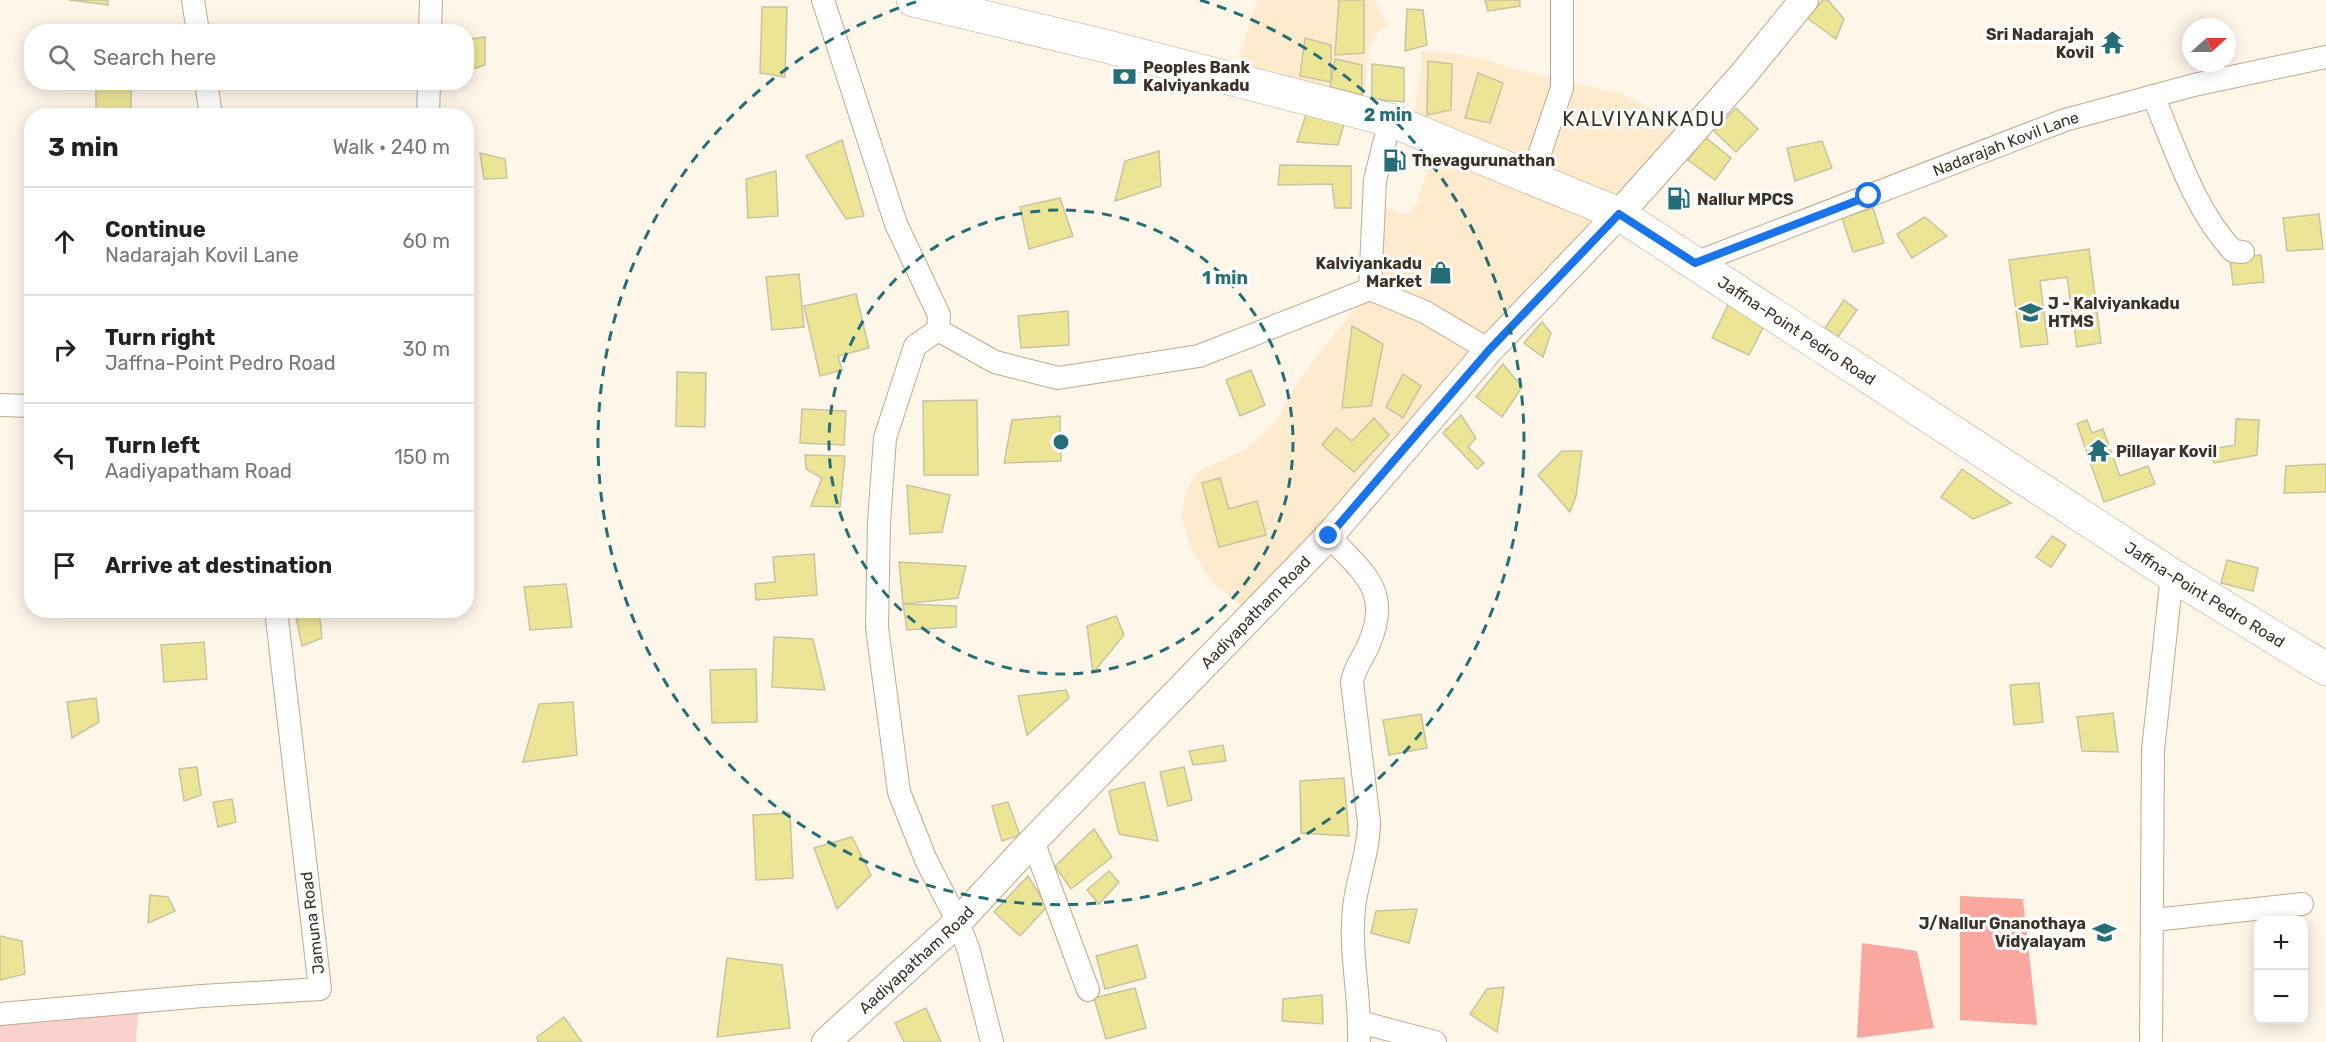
<!DOCTYPE html>
<meta charset="utf-8">
<style>
body{margin:0;font-family:Rubik,sans-serif;background:#f6f6f6;color:#222}
.controls{position:absolute;right:18px;bottom:18px;display:grid;overflow:hidden;border-radius:12px;box-shadow:0 3px 15px #0003}
.controls button{width:54px;height:54px;display:grid;place-items:center;padding:0;border:0;border-bottom:2px solid #e0e0e0;background:#fff;color:#222;font:30px sans-serif}
.compass{position:absolute;left:2182px;top:18px;width:54px;height:54px;border-radius:50%;background:#fff;box-shadow:0 3px 15px #0003;rotate:69deg}
.stop{position:absolute;width:18px;height:18px;margin:-14px;border:4px solid #1a73e8;border-radius:50%;background:#fff}
.stop.end{background:#1a73e8;border-color:#fff;box-shadow:0 2px 6px #0008}
.list{margin:0;padding:0;list-style:none}
h2{display:flex;justify-content:space-between;align-items:center;height:78px;margin:0;padding:0 24px;font-size:26px}
h2 small{font-size:20px;font-weight:400;color:#767676}
.list li{display:grid;grid-template-columns:39px 1fr auto;gap:18px;align-items:center;box-sizing:border-box;height:108px;padding:0 24px;border-top:2px solid #e0e0e0}
.list b{display:block;font-size:22px;white-space:nowrap}
.list p{margin:0;font-size:20px;white-space:nowrap;color:#767676}
.list em{font-size:20px;font-style:normal;color:#767676}
.icon{flex:none;width:33px;height:33px;fill:none;stroke:currentColor;stroke-width:2;stroke-linecap:round;stroke-linejoin:round}
.map{position:relative;flex:none;width:2326px;height:1042px;overflow:hidden}
.search{position:absolute;background:#fff;box-shadow:0 3px 15px #0003;left:24px;top:24px;width:450px;height:66px;display:flex;align-items:center;gap:15px;box-sizing:border-box;padding:0 21px;border-radius:24px;color:#767676;font-size:22px}
.panel{position:absolute;background:#fff;box-shadow:0 3px 15px #0003;left:24px;top:108px;width:450px;height:510px;border-radius:24px}
.map>svg:first-child{display:block}
.built{fill:#feeacc}
.green{fill:#f9d2ce}
.forest{fill:#faa7a0}
.building{fill:#ede596;stroke:#c7c4a2;stroke-width:1.5}
.lines{fill:none;stroke-linecap:round;stroke-linejoin:round}
.minor-casing{stroke:#beaa8d;stroke-width:24}
.tertiary-casing{stroke:#beaa8d;stroke-width:30}
.primary-casing{stroke:#beaa8d;stroke-width:34}
.minor{stroke:#fff;stroke-width:22}
.tertiary{stroke:#fff;stroke-width:28}
.primary{stroke:#fff;stroke-width:33}
.route{stroke:#1a73e8;stroke-width:8}
.ring{fill:none;stroke:#256e77;stroke-width:3;stroke-dasharray:10 8}
.labels{text-anchor:middle;stroke-width:6;stroke-linejoin:round;paint-order:stroke}
.poi-label{font-size:16px;font-weight:bold;fill:#3b3327;stroke:#fff;text-anchor:start}
.street-label{font-size:16px;fill:#3b3327;stroke:#fff}
.quarter-label{font-size:20px;letter-spacing:1.5px;fill:#3b3327;stroke:#fff}
.centre{fill:#256e77;stroke:#fff;stroke-width:3}
.ring-label{font-size:18px;text-anchor:middle;font-weight:bold;fill:#256e77;stroke:#fff;stroke-width:6;stroke-linejoin:round;paint-order:stroke}
</style>
<div class="map">
<svg width="2326" height="1042" viewBox="0 0 2326 1042">
<rect width="100%" height="100%" fill="#fef6e9"/>
<g class="built">
<polygon points="1258,0 1374,0 1388,26 1378,32 1371,44 1367,61 1363,113 1232,79"/>
<polygon points="1421,51 1450,53 1483,59 1513,69 1622,94 1680,123 1691,132 1253,616 1214,584 1193,552 1181,517 1187,488 1200,471 1248,448 1277,420 1296,384 1370,289 1374,204 1406,215 1416,205 1438,140 1412,130 1422,62"/>
</g>
<polygon class="green" points="139,1002 136,1042 0,1042 0,1014"/>
<g class="forest">
<polygon points="1960,896 2023,899 2037,1025 1960,1020"/>
<polygon points="1862,943 1917,951 1934,1028 1857,1038"/>
</g>
<g class="building">
<polygon points="69,0 108,0 108,5"/>
<polygon points="1339,0 1364,0 1364,53 1335,55"/>
<polygon points="1485,0 1520,0 1520,6 1488,11"/>
<polygon points="1823,0 1828,0 1844,19 1836,39 1807,18"/>
<polygon points="762,7 787,7 785,77 760,73"/>
<polygon points="1407,9 1423,10 1427,45 1405,51"/>
<polygon points="485,37 485,65 469,70 466,64 466,40"/>
<polygon points="1305,38 1331,45 1331,82 1300,76"/>
<polygon points="1335,59 1362,65 1362,95 1330,87"/>
<polygon points="1428,61 1452,64 1451,110 1427,115"/>
<polygon points="1372,64 1404,68 1404,102 1372,99"/>
<polygon points="1478,73 1503,83 1490,123 1465,118"/>
<rect x="96" y="85" width="35" height="31"/>
<polygon points="1309,106 1346,117 1338,145 1297,142"/>
<polygon points="1736,108 1758,129 1736,152 1714,131"/>
<polygon points="1705,137 1731,158 1715,180 1688,160"/>
<polygon points="842,140 864,216 846,219 806,156"/>
<polygon points="1822,141 1832,168 1795,181 1787,148"/>
<polygon points="1159,151 1161,186 1115,201 1125,161"/>
<polygon points="480,153 505,159 507,178 484,179"/>
<polygon points="1280,165 1351,166 1351,208 1335,208 1332,184 1278,185"/>
<polygon points="776,171 778,216 748,218 746,179"/>
<polygon points="1060,198 1073,236 1029,249 1020,207"/>
<polygon points="1873,208 1884,243 1853,252 1842,218"/>
<polygon points="2319,214 2323,249 2287,251 2283,218"/>
<polygon points="1925,217 1947,236 1912,258 1897,234"/>
<polygon points="2089,249 2101,343 2077,347 2067,277 2040,281 2048,344 2021,347 2009,260"/>
<polygon points="2261,255 2264,282 2233,285 2230,258"/>
<polygon points="799,274 804,327 772,330 766,277"/>
<polygon points="856,294 869,348 838,356 842,370 820,376 804,306"/>
<polygon points="1732,297 1767,320 1749,355 1712,338"/>
<polygon points="1844,300 1857,310 1838,337 1825,328"/>
<polygon points="1068,311 1069,345 1021,348 1018,316"/>
<polygon points="1542,322 1551,333 1543,357 1524,343"/>
<polygon points="1352,326 1383,344 1371,406 1342,408"/>
<polygon points="1503,364 1522,387 1502,417 1476,397"/>
<polygon points="1251,370 1265,405 1240,416 1226,380"/>
<polygon points="677,372 706,373 705,427 676,426"/>
<polygon points="1403,374 1421,386 1403,418 1386,407"/>
<polygon points="977,400 978,475 924,475 923,401"/>
<polygon points="802,409 846,411 844,445 800,443"/>
<polygon points="1461,415 1476,438 1468,447 1484,463 1477,469 1443,433"/>
<polygon points="1060,416 1061,461 1004,463 1012,420"/>
<polygon points="1374,418 1389,435 1354,472 1322,445 1336,428 1352,441"/>
<polygon points="2236,419 2259,420 2257,455 2214,463 2211,449 2235,445"/>
<polygon points="2087,420 2092,433 2103,429 2120,476 2148,466 2155,484 2104,502 2077,424"/>
<polygon points="1562,451 1582,451 1576,496 1570,512 1538,475"/>
<polygon points="805,455 845,456 840,507 811,506 822,478 806,469"/>
<polygon points="2326,464 2326,492 2284,493 2286,466"/>
<polygon points="1962,469 2011,503 1973,519 1941,497"/>
<polygon points="1220,478 1229,509 1257,501 1266,535 1219,547 1202,483"/>
<polygon points="907,485 950,495 942,532 910,534"/>
<polygon points="2052,536 2066,545 2051,567 2036,557"/>
<polygon points="814,554 817,595 756,600 755,584 775,582 773,557"/>
<polygon points="2227,560 2258,568 2253,591 2221,583"/>
<polygon points="899,562 966,566 958,598 903,604"/>
<polygon points="566,584 572,627 530,630 524,587"/>
<polygon points="903,604 956,606 956,627 907,630"/>
<polygon points="299,610 319,610 322,638 302,646 295,612"/>
<polygon points="1116,616 1124,635 1093,673 1087,626"/>
<polygon points="774,637 813,639 825,690 772,687"/>
<polygon points="204,642 207,679 164,682 161,645"/>
<polygon points="756,669 757,722 712,723 710,670"/>
<polygon points="2039,683 2043,722 2014,725 2010,685"/>
<polygon points="1066,690 1069,698 1027,735 1018,696"/>
<polygon points="96,698 99,722 72,738 67,702"/>
<polygon points="573,702 577,755 523,762 539,704"/>
<polygon points="2113,713 2118,752 2082,751 2077,717"/>
<polygon points="1421,714 1427,748 1389,755 1383,720"/>
<polygon points="1223,745 1226,761 1193,765 1189,751"/>
<polygon points="197,767 201,795 184,801 179,769"/>
<polygon points="1184,767 1192,800 1168,806 1160,772"/>
<polygon points="1344,778 1349,836 1301,833 1300,781"/>
<polygon points="1144,782 1158,841 1119,834 1109,791"/>
<polygon points="232,799 236,822 218,827 213,802"/>
<polygon points="1008,802 1020,835 1002,841 992,806"/>
<polygon points="790,813 793,878 756,880 753,815"/>
<polygon points="1094,829 1112,857 1071,889 1055,866"/>
<polygon points="852,837 871,875 837,909 814,848"/>
<polygon points="1109,871 1119,882 1099,904 1087,890"/>
<polygon points="1028,876 1047,907 1020,936 994,912"/>
<polygon points="150,895 168,897 175,911 148,923"/>
<polygon points="1417,909 1409,943 1371,933 1376,911"/>
<polygon points="0,936 22,941 25,974 0,980"/>
<polygon points="1137,945 1146,978 1105,989 1096,956"/>
<polygon points="727,958 782,965 790,1028 717,1037"/>
<polygon points="1504,987 1497,1032 1470,1014 1487,989"/>
<polygon points="1135,988 1146,1028 1106,1039 1094,998"/>
<polygon points="1322,995 1323,1024 1282,1021 1283,999"/>
<polygon points="926,1008 941,1042 904,1042 895,1023"/>
<polygon points="564,1017 582,1042 538,1042 537,1037"/>
</g>
<g class="lines">
<defs>
<g id="minor">
<polyline points="193,0 198,32"/>
<polyline points="823,0 896,224 939,315 938,330 915,346 885,438 879,522 877,628 899,792 926,860 958,922 969,951 992,1042"/>
<polyline points="430,32 431,0"/>
<polyline points="206,82 211,116"/>
<path d="M2153,96C2176,149 2193,208 2233,251L2243,252"/>
<polyline points="428,116 429,82"/>
<polyline points="1531,179 1562,88 1562,0"/>
<path id="s1" d="M1695,263L2065,120L2194,85L2326,57"/>
<polyline points="1370,289 1375,180 1390,120"/>
<polyline points="938,330 995,362 1058,378 1199,356 1370,289 1425,312 1489,350"/>
<polyline points="0,405 32,406"/>
<path d="M1329,536C1363,573 1392,590 1369,644C1364,657 1354,668 1352,682L1369,822C1369,852 1357,879 1354,908C1349,953 1361,998 1359,1042"/>
<polyline points="1033,841 1088,990"/>
<polyline points="2154,920 2302,904"/>
<polyline points="0,1014 202,996 320,989 276,610"/>
<polyline points="1360,1022 1435,1042"/>
<polyline points="2151,1042 2153,750 2172,575"/>
</g>
<g id="tertiary">
<path id="s2" d="M826,1042L958,922L1033,841L1329,536L1489,350L1619,214L1742,76L1804,0"/>
</g>
<g id="primary">
<path id="s3" d="M913,0L1101,45L1390,120L1619,214L2172,575L2326,669"/>
</g>
</defs>
<use href="#minor" class="minor-casing"/>
<use href="#tertiary" class="tertiary-casing"/>
<use href="#primary" class="primary-casing"/>
<use href="#minor" class="minor"/>
<use href="#tertiary" class="tertiary"/>
<use href="#primary" class="primary"/>
</g>
<g class="lines">
<polyline class="route" points="1329,536 1489,350 1619,214 1695,263 1869,196"/>
</g>
<g class="ring">
<circle cx="1061" cy="442" r="232"/>
<path d="M1200 0A463 463 0 1 1 922 0"/>
</g>
<defs>
<symbol id="temple-bare" viewBox="-9 -9 18 18"><path d="M0-6L5-2H3V0L6.5 2.5H4V6H1.5V3h-3V6H-4V2.5H-6.5L-3 0V-2H-5Z" fill="#256e77" stroke="#fff" stroke-width="2.5" paint-order="stroke"/></symbol>
<symbol id="bank-bare" viewBox="-9 -9 18 18"><path d="M-6-4H6V4H-6ZM0-2.3a2.3 2.3 0 1 0 0 4.6a2.3 2.3 0 1 0 0-4.6Z" fill="#256e77" stroke="#fff" stroke-width="2.5" paint-order="stroke"/></symbol>
<symbol id="fuel-bare" viewBox="-9 -9 18 18"><path d="M-5.5-6h7V0h2V4h1.3V-2.5L3-4.5l.8-.8L6-3V5H2.5V1h-1V6h-7ZM-4.2-4.7v3.2H.2V-4.7Z" fill="#256e77" stroke="#fff" stroke-width="2.5" paint-order="stroke"/></symbol>
<symbol id="shop-bare" viewBox="-9 -9 18 18"><path d="M-5-2.5h2.3a2.7 3.5 0 0 1 5.4 0H5L5.5 6h-11ZM-1.5-2.5h3a1.5 2.3 0 0 0-3 0Z" fill="#256e77" stroke="#fff" stroke-width="2.5" paint-order="stroke"/></symbol>
<symbol id="school-bare" viewBox="-9 -9 18 18"><path d="M0-5L7-2L0 1L-7-2ZM-4 1L0 2.5L4 1V4Q0 6-4 4Z" fill="#256e77" stroke="#fff" stroke-width="2.5" paint-order="stroke"/></symbol>
</defs>
<g fill-rule="evenodd">
<use href="#temple-bare" x="2096" y="26" width="33" height="33"/>
<use href="#bank-bare" x="1108" y="60" width="33" height="33"/>
<use href="#fuel-bare" x="1378" y="144" width="33" height="33"/>
<use href="#fuel-bare" x="1662" y="182" width="33" height="33"/>
<use href="#shop-bare" x="1424" y="256" width="33" height="33"/>
<use href="#school-bare" x="2014" y="296" width="33" height="33"/>
<use href="#temple-bare" x="2082" y="434" width="33" height="33"/>
<use href="#school-bare" x="2088" y="916" width="33" height="33"/>
</g>
<g class="labels">
<g class="poi-label">
<text x="2094" y="40" text-anchor="end">Sri Nadarajah<tspan x="2094" dy="18">Kovil</tspan></text>
<text x="1143" y="73">Peoples Bank<tspan x="1143" dy="18">Kalviyankadu</tspan></text>
<text x="1412" y="166">Thevagurunathan</text>
<text x="1697" y="205">Nallur MPCS</text>
<text x="1422" y="269" text-anchor="end">Kalviyankadu<tspan x="1422" dy="18">Market</tspan></text>
<text x="2048" y="309">J - Kalviyankadu<tspan x="2048" dy="18">HTMS</tspan></text>
<text x="2116" y="457">Pillayar Kovil</text>
<text x="2086" y="929" text-anchor="end">J/Nallur Gnanothaya<tspan x="2086" dy="18">Vidyalayam</tspan></text>
</g>
<g class="street-label">
<text dy="6" stroke="none"><textPath href="#s1" startOffset="333">Nadarajah Kovil Lane</textPath></text>
<text dy="6" stroke="none"><textPath href="#s3" startOffset="952">Jaffna-Point Pedro Road</textPath></text>
<text dy="6" stroke="none"><textPath href="#s3" startOffset="1438">Jaffna-Point Pedro Road</textPath></text>
<text dy="6" stroke="none"><textPath href="#s2" startOffset="608">Aadiyapatham Road</textPath></text>
<text transform="translate(312 923) rotate(-97)" y="6">Jamuna Road</text>
<text dy="6" stroke="none"><textPath href="#s2" startOffset="122">Aadiyapatham Road</textPath></text>
</g>
<g class="quarter-label">
<text x="1644" y="126">KALVIYANKADU</text>
</g>
</g>
<circle cx="1061" cy="442" r="9" class="centre"/>
<g class="ring-label">
<text x="1388" y="121">2 min</text>
<text x="1225" y="284">1 min</text>
</g>
</svg>
<div class="controls">
<button>+</button>
<button>−</button>
</div>
<svg class="compass" viewBox="-18 -18 36 36"><path d="M0-13l5 13h-10z" fill="#e53935"/><path d="M0 13l5-13h-10z" fill="#767676"/></svg>
<div class="stop" style="left:1869px;top:196px"></div>
<div class="stop end" style="left:1329px;top:536px"></div>
<div class="search"><svg class="icon" aria-label="search" viewBox="0 0 24 24"><circle cx="10" cy="10" r="6"/><path d="M15 15l6 6"/></svg>Search here</div>
<section class="panel">
<h2>3 min<small>Walk · 240 m</small></h2>
<ul class="list">
<li><svg class="icon" aria-label="ahead" viewBox="0 0 24 24"><path d="M12 20V5M6 11l6-6 6 6"/></svg><div><b>Continue</b><p>Nadarajah Kovil Lane</p></div><em>60 m</em></li>
<li><svg class="icon" aria-label="right" viewBox="0 0 24 24"><path d="M7 20v-9h11M14 6l5 5-5 5"/></svg><div><b>Turn right</b><p>Jaffna-Point Pedro Road</p></div><em>30 m</em></li>
<li><svg class="icon" aria-label="left" viewBox="0 0 24 24"><path d="M17 20v-9H6M10 6l-5 5 5 5"/></svg><div><b>Turn left</b><p>Aadiyapatham Road</p></div><em>150 m</em></li>
<li><svg class="icon" aria-label="arrive" viewBox="0 0 24 24"><path d="M6 21V4h12l-3 4 3 4H6"/></svg><div><b>Arrive at destination</b></div></li>
</ul>
</section>
</div>
